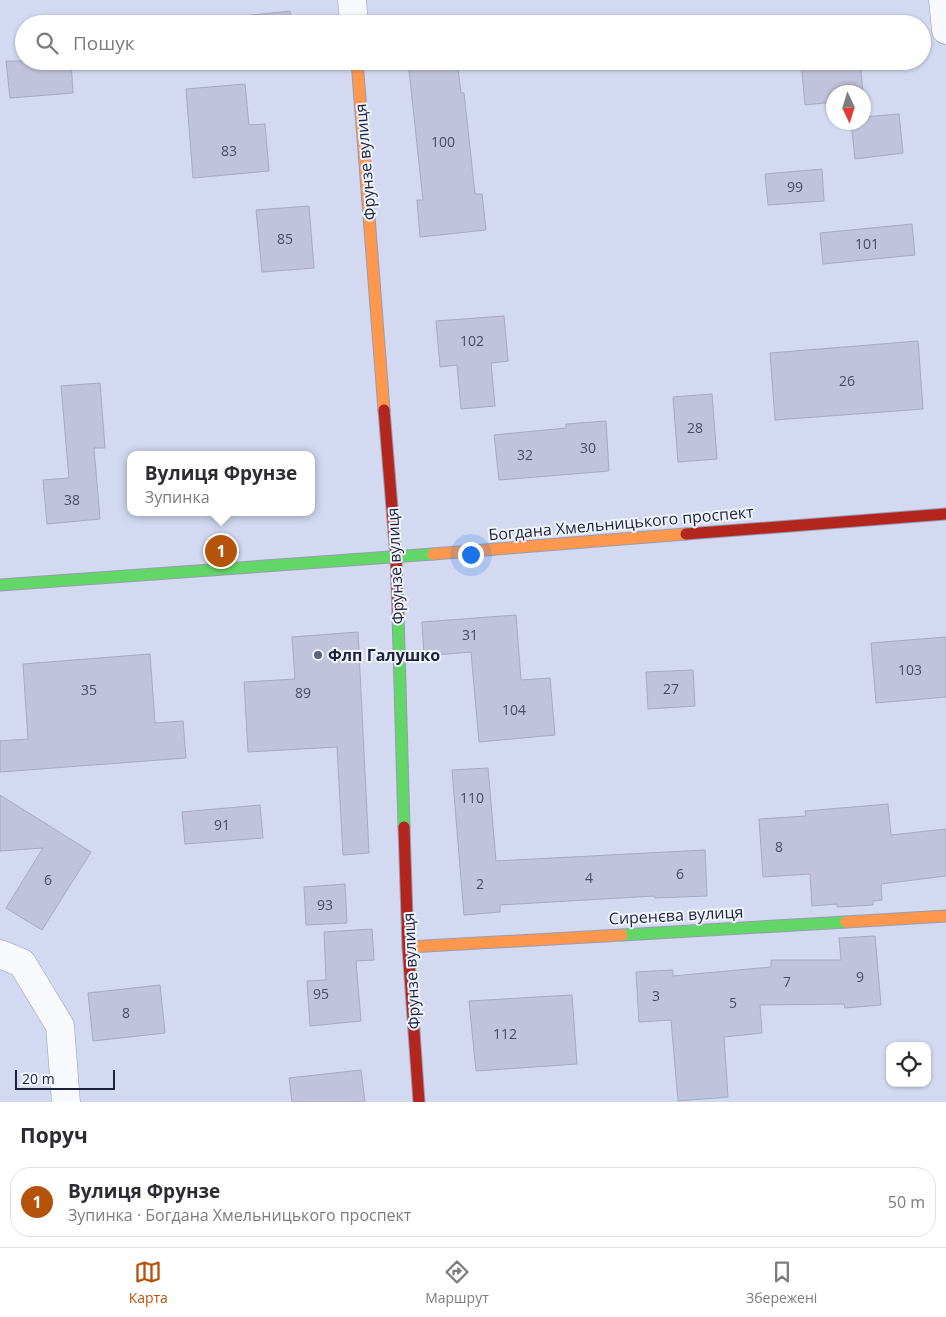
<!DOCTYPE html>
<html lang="uk">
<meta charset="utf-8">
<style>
body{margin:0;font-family:"Open Sans",sans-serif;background:#f7f7f7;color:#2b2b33}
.controls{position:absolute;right:15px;bottom:15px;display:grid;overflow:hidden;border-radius:10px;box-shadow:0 1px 4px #0004}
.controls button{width:45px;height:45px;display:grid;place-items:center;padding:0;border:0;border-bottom:1px solid #e1e1e2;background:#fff;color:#2b2b33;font:25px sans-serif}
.compass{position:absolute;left:826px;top:85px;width:45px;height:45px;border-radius:50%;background:#fff;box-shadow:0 1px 4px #0004;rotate:176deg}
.scale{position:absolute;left:15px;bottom:12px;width:100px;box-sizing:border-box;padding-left:5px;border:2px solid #1b223e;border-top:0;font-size:14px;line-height:18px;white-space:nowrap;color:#1b223e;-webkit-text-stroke:4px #f2f4fc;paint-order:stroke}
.you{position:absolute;left:470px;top:554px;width:18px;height:18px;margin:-12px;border:4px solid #fff;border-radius:50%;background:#1a73e8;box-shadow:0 0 0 8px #1a73e833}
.badge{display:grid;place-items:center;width:32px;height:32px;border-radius:50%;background:#b45309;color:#fff;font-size:16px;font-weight:700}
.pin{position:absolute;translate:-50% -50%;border:2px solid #fff;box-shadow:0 1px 5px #0006}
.popup{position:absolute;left:127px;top:451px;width:188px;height:65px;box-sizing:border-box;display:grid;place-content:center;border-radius:10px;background:#fff;filter:drop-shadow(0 1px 4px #0005);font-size:16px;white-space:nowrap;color:#7c7c81}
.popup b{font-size:19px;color:#2b2b33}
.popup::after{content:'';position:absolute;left:50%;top:100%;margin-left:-10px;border:10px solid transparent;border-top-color:#fff}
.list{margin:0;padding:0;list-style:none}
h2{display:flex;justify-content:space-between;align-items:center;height:65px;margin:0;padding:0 20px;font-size:21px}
h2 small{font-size:16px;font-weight:400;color:#7c7c81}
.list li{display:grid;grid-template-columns:32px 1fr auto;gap:15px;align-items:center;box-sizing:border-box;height:70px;margin:0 10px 10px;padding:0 10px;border:1px solid #e1e1e2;border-radius:20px}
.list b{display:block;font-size:19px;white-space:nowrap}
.list p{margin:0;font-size:16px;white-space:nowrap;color:#7c7c81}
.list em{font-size:16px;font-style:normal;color:#7c7c81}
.icon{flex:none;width:28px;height:28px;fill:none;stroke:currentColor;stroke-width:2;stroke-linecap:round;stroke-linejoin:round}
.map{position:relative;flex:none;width:946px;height:1102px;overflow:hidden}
.search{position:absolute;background:#fff;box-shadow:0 1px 4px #0004;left:15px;right:15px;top:15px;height:55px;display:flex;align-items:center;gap:12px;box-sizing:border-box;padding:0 18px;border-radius:28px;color:#7c7c81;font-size:19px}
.sheet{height:145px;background:#fff}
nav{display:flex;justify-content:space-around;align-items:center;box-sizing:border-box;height:70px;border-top:1px solid #e1e1e2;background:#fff;font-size:14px;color:#7c7c81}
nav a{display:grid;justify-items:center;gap:2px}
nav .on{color:#b45309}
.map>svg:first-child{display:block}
.building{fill:#c1c2db;stroke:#a8a9c1}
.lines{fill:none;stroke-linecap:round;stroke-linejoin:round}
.street-casing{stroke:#969cb3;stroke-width:29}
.fast-casing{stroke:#969cb3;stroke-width:13}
.slow-casing{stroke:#969cb3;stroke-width:13}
.jam-casing{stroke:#969cb3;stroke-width:13}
.street{stroke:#f8f9fd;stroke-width:28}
.fast{stroke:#63d668;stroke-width:11}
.slow{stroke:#ff974d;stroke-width:11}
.jam{stroke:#b3261e;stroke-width:11}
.poi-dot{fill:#5b627d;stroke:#f2f4fc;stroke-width:2}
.labels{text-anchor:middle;stroke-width:4;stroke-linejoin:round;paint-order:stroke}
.number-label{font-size:14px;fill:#464c67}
.street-label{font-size:16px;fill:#1b223e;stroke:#f2f4fc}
.poi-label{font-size:16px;font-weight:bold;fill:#1b223e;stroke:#f2f4fc;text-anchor:start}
</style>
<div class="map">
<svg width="946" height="1102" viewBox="0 0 946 1102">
<rect width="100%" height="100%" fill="#d2d9f1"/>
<g class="building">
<polygon points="290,11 291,24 235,24 234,17"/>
<polygon points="6,61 71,61 73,93 10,98"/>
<polygon points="238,61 290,61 239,66"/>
<polygon points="408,61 457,61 461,93 464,93 475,194 482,194 486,230 420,237 417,200 423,200"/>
<polygon points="801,61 860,61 863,92 834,92 834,102 805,105"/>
<polygon points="245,84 249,125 265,124 269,171 193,178 186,89"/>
<polygon points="899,114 903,153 855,159 851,122 864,122 864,117"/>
<polygon points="822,169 824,201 768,205 765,174"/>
<polygon points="309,206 314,268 262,272 256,210"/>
<polygon points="912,224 915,255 823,264 820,233"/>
<polygon points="504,316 508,361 491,363 495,406 461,409 457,365 440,367 436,321"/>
<polygon points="918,341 923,409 775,420 770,353"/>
<polygon points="100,383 105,448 94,448 100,519 47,524 43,480 69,478 61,386"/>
<polygon points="712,394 717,459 678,462 673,397"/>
<polygon points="606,421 609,471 499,480 494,435 566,428 566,424"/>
<polygon points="516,615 521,680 550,678 555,735 479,742 471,652 424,656 422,622"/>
<polygon points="358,632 369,853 343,855 337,747 248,752 244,682 295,679 292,637"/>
<polygon points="946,637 946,697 876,703 871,643"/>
<polygon points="150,654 155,723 183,721 186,758 0,772 0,741 28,739 23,664"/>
<polygon points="693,670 695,706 648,709 646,672"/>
<polygon points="488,768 496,861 705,850 707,896 655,898 654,896 500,905 500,912 464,915 452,770"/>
<polygon points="0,795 91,852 42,930 6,908 43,848 0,851"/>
<polygon points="888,804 891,835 946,829 946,876 881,884 882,900 873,901 873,905 837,907 837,904 812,906 810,874 763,877 759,819 806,816 805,811"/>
<polygon points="260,805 263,838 185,844 182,812"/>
<polygon points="345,884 347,923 306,925 304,887"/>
<polygon points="372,929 374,960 356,961 361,1021 310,1026 307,981 326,980 324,932"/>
<polygon points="875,936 881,1005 845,1008 844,1004 760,1005 762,1033 724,1037 728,1097 678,1101 671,1020 639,1022 636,972 673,970 673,976 771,967 771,960 841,960 839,938"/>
<polygon points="160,985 165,1033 93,1041 88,993"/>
<polygon points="572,995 577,1064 476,1071 469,1001"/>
<polygon points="361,1070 365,1102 292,1102 289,1078"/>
</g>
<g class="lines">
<defs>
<g id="street">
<polyline points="352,0 354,24"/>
<polyline points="943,0 946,30"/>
<polyline points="0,954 22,963 60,1026 66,1102"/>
</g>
<g id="fast">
<polyline points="0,585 433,554"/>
<polyline points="398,614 404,827"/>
<polyline points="622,935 846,922"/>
</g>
<g id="slow">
<polyline points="357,61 384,410"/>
<polyline points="433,554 686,534"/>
<polyline points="846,922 946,916"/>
<polyline points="408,947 622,935"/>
</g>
<g id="jam">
<polyline points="384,410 396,557 398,614"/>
<polyline points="686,534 946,514"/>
<polyline points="404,827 408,947 419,1102"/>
</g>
</defs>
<use href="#street" class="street-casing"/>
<use href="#fast" class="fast-casing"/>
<use href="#slow" class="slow-casing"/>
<use href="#jam" class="jam-casing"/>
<use href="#street" class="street"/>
<use href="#fast" class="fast"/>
<use href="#slow" class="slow"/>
<use href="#jam" class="jam"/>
</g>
<circle class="poi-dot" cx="318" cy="655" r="5"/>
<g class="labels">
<g class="number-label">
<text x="443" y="147">100</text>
<text x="229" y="156">83</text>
<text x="795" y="192">99</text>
<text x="285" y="244">85</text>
<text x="867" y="249">101</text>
<text x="472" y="346">102</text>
<text x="847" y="386">26</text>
<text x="695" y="433">28</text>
<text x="588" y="453">30</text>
<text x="525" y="460">32</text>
<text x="72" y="505">38</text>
<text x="470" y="640">31</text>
<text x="910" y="675">103</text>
<text x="671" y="694">27</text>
<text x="89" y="695">35</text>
<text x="303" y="698">89</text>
<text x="514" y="715">104</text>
<text x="472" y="803">110</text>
<text x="222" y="830">91</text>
<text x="779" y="852">8</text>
<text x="680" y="879">6</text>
<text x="589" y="883">4</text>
<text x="48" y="885">6</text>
<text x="480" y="889">2</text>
<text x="325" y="910">93</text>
<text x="860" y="982">9</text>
<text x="787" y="987">7</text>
<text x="321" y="999">95</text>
<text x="656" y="1001">3</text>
<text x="733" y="1008">5</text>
<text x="126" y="1018">8</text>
<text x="505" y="1039">112</text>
</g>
<g class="street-label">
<text transform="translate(365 162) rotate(-95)" y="6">Фрунзе вулиця</text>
<text transform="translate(621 523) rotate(-5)" y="6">Богдана Хмельницького проспект</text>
<text transform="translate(395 566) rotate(-93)" y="6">Фрунзе вулиця</text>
<text transform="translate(676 915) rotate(-3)" y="6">Сиренєва вулиця</text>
<text transform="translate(411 971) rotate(-93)" y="6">Фрунзе вулиця</text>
</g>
<g class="poi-label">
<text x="328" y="661">Флп Галушко</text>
</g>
</g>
</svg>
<div class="controls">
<button><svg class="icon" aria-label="locate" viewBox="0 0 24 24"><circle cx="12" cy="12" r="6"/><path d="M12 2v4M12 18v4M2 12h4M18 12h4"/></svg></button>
</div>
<svg class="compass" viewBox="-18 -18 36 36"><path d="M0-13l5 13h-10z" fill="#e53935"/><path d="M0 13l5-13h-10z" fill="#7c7c81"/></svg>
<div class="scale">20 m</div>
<div class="you"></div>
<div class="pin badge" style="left:221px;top:551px">1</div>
<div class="popup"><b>Вулиця Фрунзе</b>Зупинка</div>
<div class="search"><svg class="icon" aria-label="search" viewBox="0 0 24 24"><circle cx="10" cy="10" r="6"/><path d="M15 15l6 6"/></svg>Пошук</div>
</div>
<section class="sheet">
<h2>Поруч<small></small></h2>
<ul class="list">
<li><span class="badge">1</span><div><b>Вулиця Фрунзе</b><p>Зупинка · Богдана Хмельницького проспект</p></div><em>50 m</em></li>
</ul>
</section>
<nav>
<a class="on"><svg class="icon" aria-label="map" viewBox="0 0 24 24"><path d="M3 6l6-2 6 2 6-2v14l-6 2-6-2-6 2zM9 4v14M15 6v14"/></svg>Карта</a>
<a><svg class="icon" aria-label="directions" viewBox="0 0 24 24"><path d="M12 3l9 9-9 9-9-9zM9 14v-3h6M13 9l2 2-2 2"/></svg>Маршрут</a>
<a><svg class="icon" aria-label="saved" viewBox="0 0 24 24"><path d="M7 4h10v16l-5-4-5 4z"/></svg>Збережені</a>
</nav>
